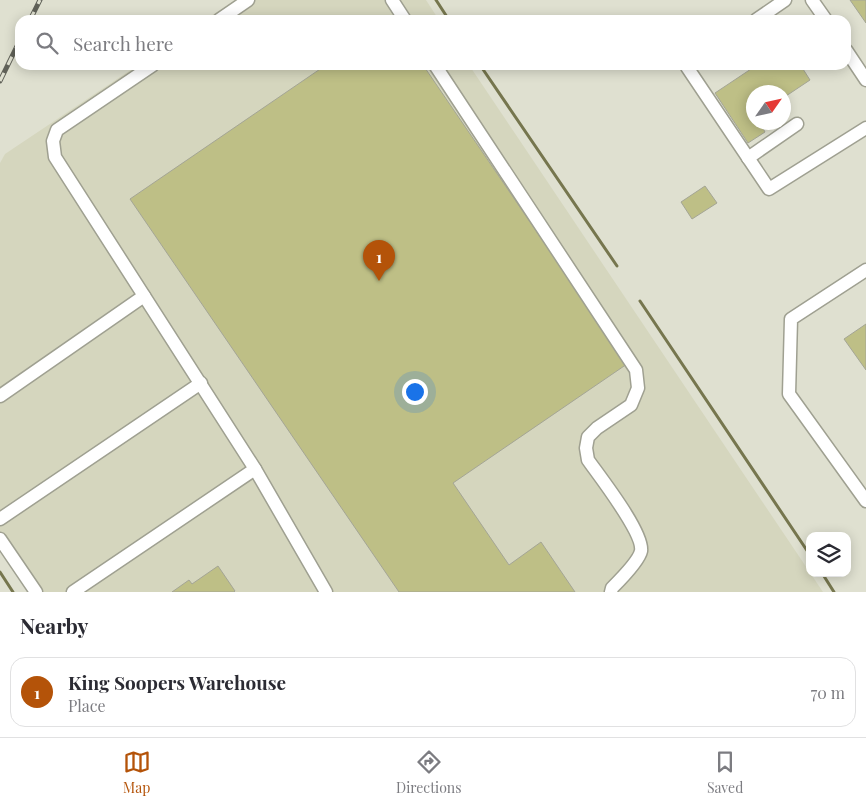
<!DOCTYPE html>
<style>
body{margin:0;font-family:"Playfair Display",serif;background:#f2f2f3;color:#2b2b33}
.controls{position:absolute;right:15px;bottom:15px;display:grid;overflow:hidden;border-radius:10px;box-shadow:0 2px 12px #0003}
.controls button{width:45px;height:45px;display:grid;place-items:center;padding:0;border:0;border-bottom:1px solid #e1e1e2;background:#fff;color:#2b2b33;font:25px sans-serif}
.compass{position:absolute;left:746px;top:85px;width:45px;height:45px;border-radius:50%;background:#fff;box-shadow:0 2px 12px #0003;rotate:56deg}
.you{position:absolute;left:414px;top:391px;width:18px;height:18px;margin:-12px;border:4px solid #fff;border-radius:50%;background:#1a73e8;box-shadow:0 0 0 8px #1a73e833}
.badge{display:grid;place-items:center;width:32px;height:32px;border-radius:50%;background:#b45309;color:#fff;font-size:16px;font-weight:700}
.pin{position:absolute;translate:-50% -41px;filter:drop-shadow(0 1px 2px #0008)}
.pin::after{content:'';position:absolute;top:26px;width:18px;height:15px;background:inherit;clip-path:polygon(0 0,100% 0,50% 100%)}
.list{margin:0;padding:0;list-style:none}
h2{display:flex;justify-content:space-between;align-items:center;height:65px;margin:0;padding:0 20px;font-size:21px}
h2 small{font-size:16px;font-weight:400;color:#7c7c81}
.list li{display:grid;grid-template-columns:32px 1fr auto;gap:15px;align-items:center;box-sizing:border-box;height:70px;margin:0 10px 10px;padding:0 10px;border:1px solid #e1e1e2;border-radius:15px}
.list b{display:block;font-size:19px;white-space:nowrap}
.list p{margin:0;font-size:16px;white-space:nowrap;color:#7c7c81}
.list em{font-size:16px;font-style:normal;color:#7c7c81}
.icon{flex:none;width:28px;height:28px;fill:none;stroke:currentColor;stroke-width:2;stroke-linecap:round;stroke-linejoin:round}
.map{position:relative;flex:none;width:866px;height:592px;overflow:hidden}
.search{position:absolute;background:#fff;box-shadow:0 2px 12px #0003;left:15px;right:15px;top:15px;height:55px;display:flex;align-items:center;gap:12px;box-sizing:border-box;padding:0 18px;border-radius:15px;color:#7c7c81;font-size:19px}
.sheet{height:145px;background:#fff}
nav{display:flex;justify-content:space-around;align-items:center;box-sizing:border-box;height:70px;border-top:1px solid #e1e1e2;background:#fff;font-size:14px;color:#7c7c81}
nav a{display:grid;justify-items:center;gap:2px}
nav .on{color:#b45309}
.map>svg:first-child{display:block}
.built{fill:#d5d6be}
.lines{fill:none;stroke-linecap:round;stroke-linejoin:round}
.stream{stroke:#76764e;stroke-width:3}
.building{fill:#bebf86;stroke:#a4a595}
.minor-casing{stroke:#9fa091;stroke-width:15}
.minor{stroke:#fff;stroke-width:12}
.rail-casing{stroke:#606158;stroke-width:5}
.rail{stroke:#dfe0d0;stroke-width:3;stroke-dasharray:9;stroke-linecap:butt}
</style>
<div class="map">
<svg width="866" height="592" viewBox="0 0 866 592">
<rect width="100%" height="100%" fill="#dfe0d0"/>
<g class="built">
<polygon points="235,0 426,0 439,20 205,20"/>
<polygon points="138,65 469,65 823,592 30,592 0,547 0,163 5,154"/>
</g>
<g class="lines">
<g class="stream">
<polyline points="436,0 449,20"/>
<polyline points="480,65 617,266"/>
<polyline points="640,301 810,555"/>
<polyline points="0,572 13,592"/>
<polyline points="822,573 834,592"/>
</g>
</g>
<g class="building">
<polygon points="850,0 866,0 866,23"/>
<polygon points="326,65 423,65 627,364 453,483 509,565 541,542 575,592 399,592 130,199"/>
<polygon points="757,65 765,65 767,69 773,65 805,65 806,67 803,69 810,80 786,96 790,103 784,108 784,92 754,92 754,122 761,122 760,123 765,132 748,143 715,93"/>
<polygon points="705,186 717,203 692,219 681,202"/>
<polygon points="866,324 866,370 844,339"/>
<polygon points="218,566 235,591 234,592 172,592 189,580 192,584"/>
</g>
<g class="lines">
<defs>
<g id="minor">
<polyline points="392,0 405,20"/>
<polyline points="812,0 826,20"/>
<polyline points="219,20 248,0"/>
<polyline points="756,20 785,0"/>
<polyline points="846,50 866,80"/>
<polyline points="153,65 57,130 53,141 55,157 255,469 326,592"/>
<path d="M435,65L636,370L638,388L631,405L597,428L588,437L586,448L588,460C600,477 644,533 641,551C639,561 620,580 612,588L611,592"/>
<polyline points="690,65 687,67 769,189 866,128"/>
<polyline points="748,158 797,124"/>
<polyline points="866,270 791,319 789,394 866,501"/>
<polyline points="0,396 144,296"/>
<polyline points="0,519 201,383"/>
<polyline points="0,539 36,592"/>
<polyline points="73,592 255,469"/>
</g>
</defs>
<use href="#minor" class="minor-casing"/>
<use href="#minor" class="minor"/>
<defs>
<g id="rail">
<polyline points="30,20 40,0"/>
<polyline points="0,81 20,40"/>
</g>
</defs>
<use href="#rail" class="rail-casing"/>
<use href="#rail" class="rail"/>
</g>
</svg>
<div class="controls">
<button><svg class="icon" aria-label="layers" viewBox="0 0 24 24"><path d="M12 4l9 5-9 5-9-5zM3 14l9 5 9-5"/></svg></button>
</div>
<svg class="compass" viewBox="-18 -18 36 36"><path d="M0-13l5 13h-10z" fill="#e53935"/><path d="M0 13l5-13h-10z" fill="#7c7c81"/></svg>
<div class="you"></div>
<div class="pin badge" style="left:379px;top:281px">1</div>
<div class="search"><svg class="icon" aria-label="search" viewBox="0 0 24 24"><circle cx="10" cy="10" r="6"/><path d="M15 15l6 6"/></svg>Search here</div>
</div>
<section class="sheet">
<h2>Nearby<small></small></h2>
<ul class="list">
<li><span class="badge">1</span><div><b>King Soopers Warehouse</b><p>Place</p></div><em>70 m</em></li>
</ul>
</section>
<nav>
<a class="on"><svg class="icon" aria-label="map" viewBox="0 0 24 24"><path d="M3 6l6-2 6 2 6-2v14l-6 2-6-2-6 2zM9 4v14M15 6v14"/></svg>Map</a>
<a><svg class="icon" aria-label="directions" viewBox="0 0 24 24"><path d="M12 3l9 9-9 9-9-9zM9 14v-3h6M13 9l2 2-2 2"/></svg>Directions</a>
<a><svg class="icon" aria-label="saved" viewBox="0 0 24 24"><path d="M7 4h10v16l-5-4-5 4z"/></svg>Saved</a>
</nav>
